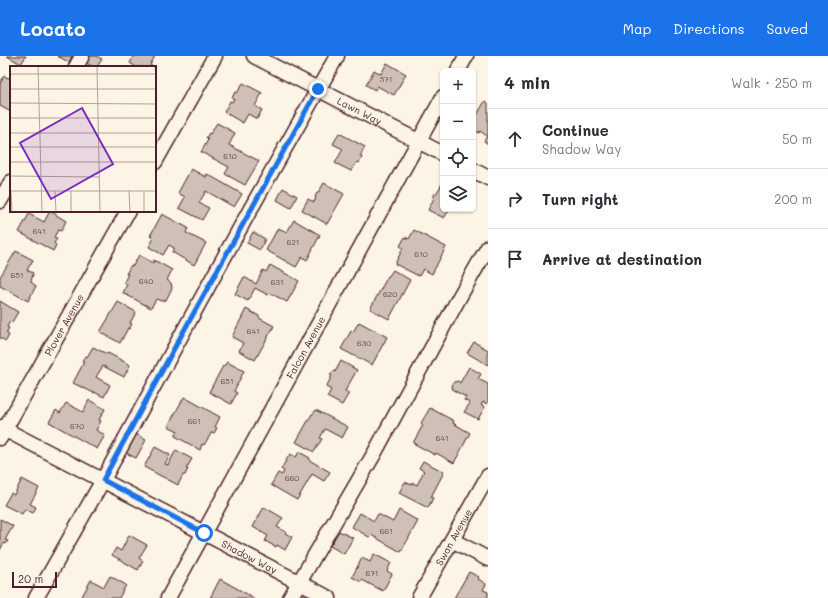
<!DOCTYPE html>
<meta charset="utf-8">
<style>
body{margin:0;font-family:Mali,sans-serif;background:#f2f2f3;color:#2b2b33}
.controls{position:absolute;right:12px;top:12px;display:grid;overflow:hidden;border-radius:6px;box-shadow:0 1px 3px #0004}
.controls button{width:36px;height:36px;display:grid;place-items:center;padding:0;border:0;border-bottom:1px solid #e1e1e2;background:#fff;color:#2b2b33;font:20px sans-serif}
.scale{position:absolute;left:12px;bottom:10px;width:45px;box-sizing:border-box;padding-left:4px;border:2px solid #4a1f2b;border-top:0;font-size:11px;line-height:14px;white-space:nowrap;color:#4a1f2b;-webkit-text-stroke:3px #fcf5e5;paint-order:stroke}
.stop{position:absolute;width:12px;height:12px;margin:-9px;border:3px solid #1a73e8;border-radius:50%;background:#fff}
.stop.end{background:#1a73e8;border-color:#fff;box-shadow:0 1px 4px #0008}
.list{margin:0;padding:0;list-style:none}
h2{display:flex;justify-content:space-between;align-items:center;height:52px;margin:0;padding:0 16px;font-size:17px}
h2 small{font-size:13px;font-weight:400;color:#7c7c81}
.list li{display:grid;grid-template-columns:26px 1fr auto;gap:12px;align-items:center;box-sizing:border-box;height:60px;padding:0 16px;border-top:1px solid #e1e1e2}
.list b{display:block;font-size:15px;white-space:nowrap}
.list p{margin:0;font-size:13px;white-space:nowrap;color:#7c7c81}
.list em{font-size:13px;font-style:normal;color:#7c7c81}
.icon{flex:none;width:22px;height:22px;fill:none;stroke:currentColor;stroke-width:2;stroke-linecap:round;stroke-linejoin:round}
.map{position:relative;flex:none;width:488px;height:542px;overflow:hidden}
header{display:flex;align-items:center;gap:24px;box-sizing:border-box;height:56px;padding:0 20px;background:#1a73e8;color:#fff}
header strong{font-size:19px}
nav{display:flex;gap:22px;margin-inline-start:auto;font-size:14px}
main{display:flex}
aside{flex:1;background:#fff}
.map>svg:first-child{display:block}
.building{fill:#cfc0b7;stroke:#4a1f2b}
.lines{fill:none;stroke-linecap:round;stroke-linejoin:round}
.minor-casing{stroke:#4a1f2b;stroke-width:17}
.minor{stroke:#fcf5e5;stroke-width:14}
.route{stroke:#1a73e8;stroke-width:5}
.labels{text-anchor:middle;stroke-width:3;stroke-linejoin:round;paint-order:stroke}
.number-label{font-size:8px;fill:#6b474e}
.street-label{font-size:10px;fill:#4a1f2b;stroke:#fcf5e5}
.inset-road{fill:none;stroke:#b59f9b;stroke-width:1}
.view{fill:#7b2cbf;fill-opacity:0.15;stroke:#7b2cbf;stroke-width:2}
.inset-edge{fill:none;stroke:#4a1f2b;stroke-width:2}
</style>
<header>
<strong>Locato</strong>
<nav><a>Map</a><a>Directions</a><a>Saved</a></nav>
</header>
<main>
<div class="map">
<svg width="488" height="542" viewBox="0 0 488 542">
<rect width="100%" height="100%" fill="#fcf5e5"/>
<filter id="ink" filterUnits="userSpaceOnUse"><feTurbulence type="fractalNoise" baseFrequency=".025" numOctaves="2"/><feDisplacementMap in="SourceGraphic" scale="8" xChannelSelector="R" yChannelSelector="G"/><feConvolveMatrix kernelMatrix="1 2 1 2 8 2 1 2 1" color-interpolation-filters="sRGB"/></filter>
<g filter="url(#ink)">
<g class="building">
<polygon points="7,0 26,0 21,8"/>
<polygon points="57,0 72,0 69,6"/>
<polygon points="90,0 96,0 102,3 97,11 94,11 86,7"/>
<polygon points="134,0 155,0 150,9 153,11 136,11 130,7"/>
<polygon points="387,7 406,18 394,39 377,30 375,34 366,29 374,14 381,18"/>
<polygon points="4,20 11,23 11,56 0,50 0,28"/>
<polygon points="243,27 262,37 255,50 262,54 257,63 248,58 243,67 224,56 230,45 232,46 234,43 232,42 235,36 237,37"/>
<polygon points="485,45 488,47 488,88 484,85 487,80 480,75 479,77 473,73 473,66"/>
<polygon points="217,67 235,77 229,89 259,105 245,129 225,118 229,111 201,96 208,84 206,82 209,77 210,78"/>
<polygon points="339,77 365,91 360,100 362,101 361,104 359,107 357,106 351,115 335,107 343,93 333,88"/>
<polygon points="191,113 206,121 207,118 242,138 234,151 206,135 199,147 209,152 202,164 179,152 185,141 178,137"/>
<polygon points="324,127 344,138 327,168 302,154 308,143 314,146 316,142 315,141 317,137 318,137"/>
<polygon points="442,128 443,128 443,153 450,153 444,162 428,154 434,142 433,142 435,137 436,138"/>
<polygon points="283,132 297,140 291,152 277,144"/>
<polygon points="50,155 66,165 61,175 58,174 54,181 57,183 54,187 56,189 53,195 19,176 29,158 44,166"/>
<polygon points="162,158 188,172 186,177 206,187 194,209 172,196 174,192 169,189 163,199 149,191 154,182 150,180"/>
<polygon points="294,164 320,179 307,204 302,201 296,211 266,194 278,172 287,176"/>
<polygon points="414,174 446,191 432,218 423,213 419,220 395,208 403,192 400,190 405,181 409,183"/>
<polygon points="253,176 265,183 260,194 247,187"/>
<polygon points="16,195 33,204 27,214 33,217 31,226 36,230 28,245 0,230 0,221"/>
<polygon points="139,199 153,207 154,204 172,214 167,224 171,227 172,232 166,244 161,245 156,243 151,252 123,237 127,228 124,226 128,218 126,218 131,209 133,210"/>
<polygon points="270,209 299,225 287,246 270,237 268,239 255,232 248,245 235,238 244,221 256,228 263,214 266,216"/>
<polygon points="393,214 410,224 389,263 370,253 388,220 389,220"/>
<polygon points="0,245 18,256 12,266 10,265 7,271 9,272 6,277 9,279 6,285 0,282"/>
<polygon points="118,246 136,256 130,267 132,268 129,273 128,272 120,287 100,276"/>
<polygon points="246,253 259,260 259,262 274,270 255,304 239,295 243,287 232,281"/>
<polygon points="359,266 387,281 372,309 341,293 351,275 353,276"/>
<polygon points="474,286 488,294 488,309 467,297"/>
<polygon points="93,291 107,298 108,297 130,309 124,321 103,310 96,321 110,329 104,341 94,336 94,337 73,327 84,306 82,305 85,300 87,301"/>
<polygon points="341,305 357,314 345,335 349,337 342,349 327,341 331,334 326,331 332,320 330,319 333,315 335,316"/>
<polygon points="227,306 244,315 234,335 237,337 231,348 209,336 223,310 224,310"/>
<polygon points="469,311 481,318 478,323 488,328 488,346 487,348 483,346 481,349 485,351 478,363 464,356 470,347 464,344 466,341 453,334 452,330 454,326 458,325 460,327"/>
<polygon points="184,341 220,361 215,371 217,372 214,377 212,376 204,389 202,388 200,394 175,380 178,375 168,370"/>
<polygon points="89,344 105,353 99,364 101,365 96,374 105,379 97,393 49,366 56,354 60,357 66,347 83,356"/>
<polygon points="430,352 454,365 453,367 470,377 454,407 436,397 435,399 413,387 423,369 421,367"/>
<polygon points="316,354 348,371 342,382 325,373 320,382 322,383 314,396 296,386 312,358 313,358"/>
<polygon points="136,378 146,384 136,402 126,397"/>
<polygon points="155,391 170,399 165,408 168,409 176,394 192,403 186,413 188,413 185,419 183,419 178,429 144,411"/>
<polygon points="299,396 310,402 309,404 330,416 324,425 312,418 297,444 271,429 278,417 282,419 284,415 281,413 290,398 296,401"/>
<polygon points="423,405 444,416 431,441 433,442 428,452 399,437 405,426 412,429 413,427 417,429 424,415 419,412"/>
<polygon points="22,423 39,432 30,448 36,451 33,457 25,453 22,458 4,449 11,437 14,439"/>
<polygon points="264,451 283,462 277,471 286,476 285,477 292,481 285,494 277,489 276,491 265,485 268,480 253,471"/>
<polygon points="399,454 418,465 401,496 371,479 369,481 352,471 360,457 374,465 378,458 393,466"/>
<polygon points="0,463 13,470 5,484 8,485 6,488 4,487 0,494"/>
<polygon points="339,475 353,482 344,498 330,490"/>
<polygon points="129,479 147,489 139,502 143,505 138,514 112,499 116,492 121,495"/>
<polygon points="374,498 391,507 387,515 392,518 383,535 362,524 361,526 352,521 362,502 370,506"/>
<polygon points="469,516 479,521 478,523 486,528 483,534 488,536 488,542 454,542"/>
<polygon points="110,520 126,529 119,542 81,542 91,524 104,531"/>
<polygon points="220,523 254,542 210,542"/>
</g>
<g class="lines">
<defs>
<g id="minor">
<path id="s1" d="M254,0L443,98"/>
<polyline points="76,11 82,0"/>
<polyline points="458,15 466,0"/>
<polyline points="155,106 215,0"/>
<polyline points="473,114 488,122"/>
<polyline points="0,145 11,126"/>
<path id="s2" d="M0,371L329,542"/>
<path id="s3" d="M0,382L128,155"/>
<polyline points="452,484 488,503"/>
<polyline points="36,542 103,424 176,289 250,154 337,0"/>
<path id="s4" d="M168,542L443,41"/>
<polyline points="290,542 374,398 460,240 488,191"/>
<path id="s5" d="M419,542L488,420"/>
</g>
</defs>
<use href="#minor" class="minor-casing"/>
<use href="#minor" class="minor"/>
</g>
</g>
<g class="lines" filter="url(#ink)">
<polyline class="route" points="204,477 103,424 176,289 318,33"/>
</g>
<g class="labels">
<g class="number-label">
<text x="386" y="26">571</text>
<text x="230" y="103">610</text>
<text x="39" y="178">641</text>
<text x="293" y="189">621</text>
<text x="421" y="201">610</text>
<text x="17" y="222">651</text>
<text x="146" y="228">640</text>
<text x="277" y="229">631</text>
<text x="390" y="241">620</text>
<text x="253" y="278">641</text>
<text x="364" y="290">630</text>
<text x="227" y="328">651</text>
<text x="194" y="368">661</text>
<text x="77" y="373">670</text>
<text x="442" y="385">641</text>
<text x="292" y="425">660</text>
<text x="386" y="478">661</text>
<text x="372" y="520">671</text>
</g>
<g class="street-label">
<text dy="4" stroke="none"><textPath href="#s1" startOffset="119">Lawn Way</textPath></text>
<text dy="4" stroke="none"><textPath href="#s3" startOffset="130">Plover Avenue</textPath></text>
<text dy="4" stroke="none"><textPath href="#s4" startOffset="286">Falcon Avenue</textPath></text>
<text dy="4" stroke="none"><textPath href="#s5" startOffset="70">Swan Avenue</textPath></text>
<text dy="4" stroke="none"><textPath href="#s2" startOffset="281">Shadow Way</textPath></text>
</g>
</g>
<g transform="translate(10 10)">
<rect width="146" height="146" fill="#fcf5e5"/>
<path class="inset-road" d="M28,0L32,146M87,0L90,146M145,0L146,12M0,8H146M0,23H146M0,37L146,38M0,52H88M88,52H146M0,67H146M0,81H146M0,96H146M0,110L89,111M0,125H146M1,125L2,146M45,125L46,146M61,125V146M119,125L120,146M134,125V146"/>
<path class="view" d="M72,42L103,98L41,133L10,77Z"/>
<rect width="146" height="146" class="inset-edge"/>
</g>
</svg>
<div class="controls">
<button>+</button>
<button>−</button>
<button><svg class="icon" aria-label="locate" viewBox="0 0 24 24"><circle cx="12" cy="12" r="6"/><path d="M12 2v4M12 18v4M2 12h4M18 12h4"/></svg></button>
<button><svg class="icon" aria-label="layers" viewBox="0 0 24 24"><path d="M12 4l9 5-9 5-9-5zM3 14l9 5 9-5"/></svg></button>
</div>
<div class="scale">20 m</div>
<div class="stop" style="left:204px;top:477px"></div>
<div class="stop end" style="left:318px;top:33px"></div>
</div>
<aside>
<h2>4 min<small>Walk · 250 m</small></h2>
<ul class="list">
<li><svg class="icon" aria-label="ahead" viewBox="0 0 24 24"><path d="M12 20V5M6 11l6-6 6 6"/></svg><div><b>Continue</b><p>Shadow Way</p></div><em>50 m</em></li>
<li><svg class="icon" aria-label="right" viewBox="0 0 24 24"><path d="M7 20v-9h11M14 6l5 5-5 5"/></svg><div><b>Turn right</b></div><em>200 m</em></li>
<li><svg class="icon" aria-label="arrive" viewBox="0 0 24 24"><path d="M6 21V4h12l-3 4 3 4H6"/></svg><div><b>Arrive at destination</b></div></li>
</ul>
</aside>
</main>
